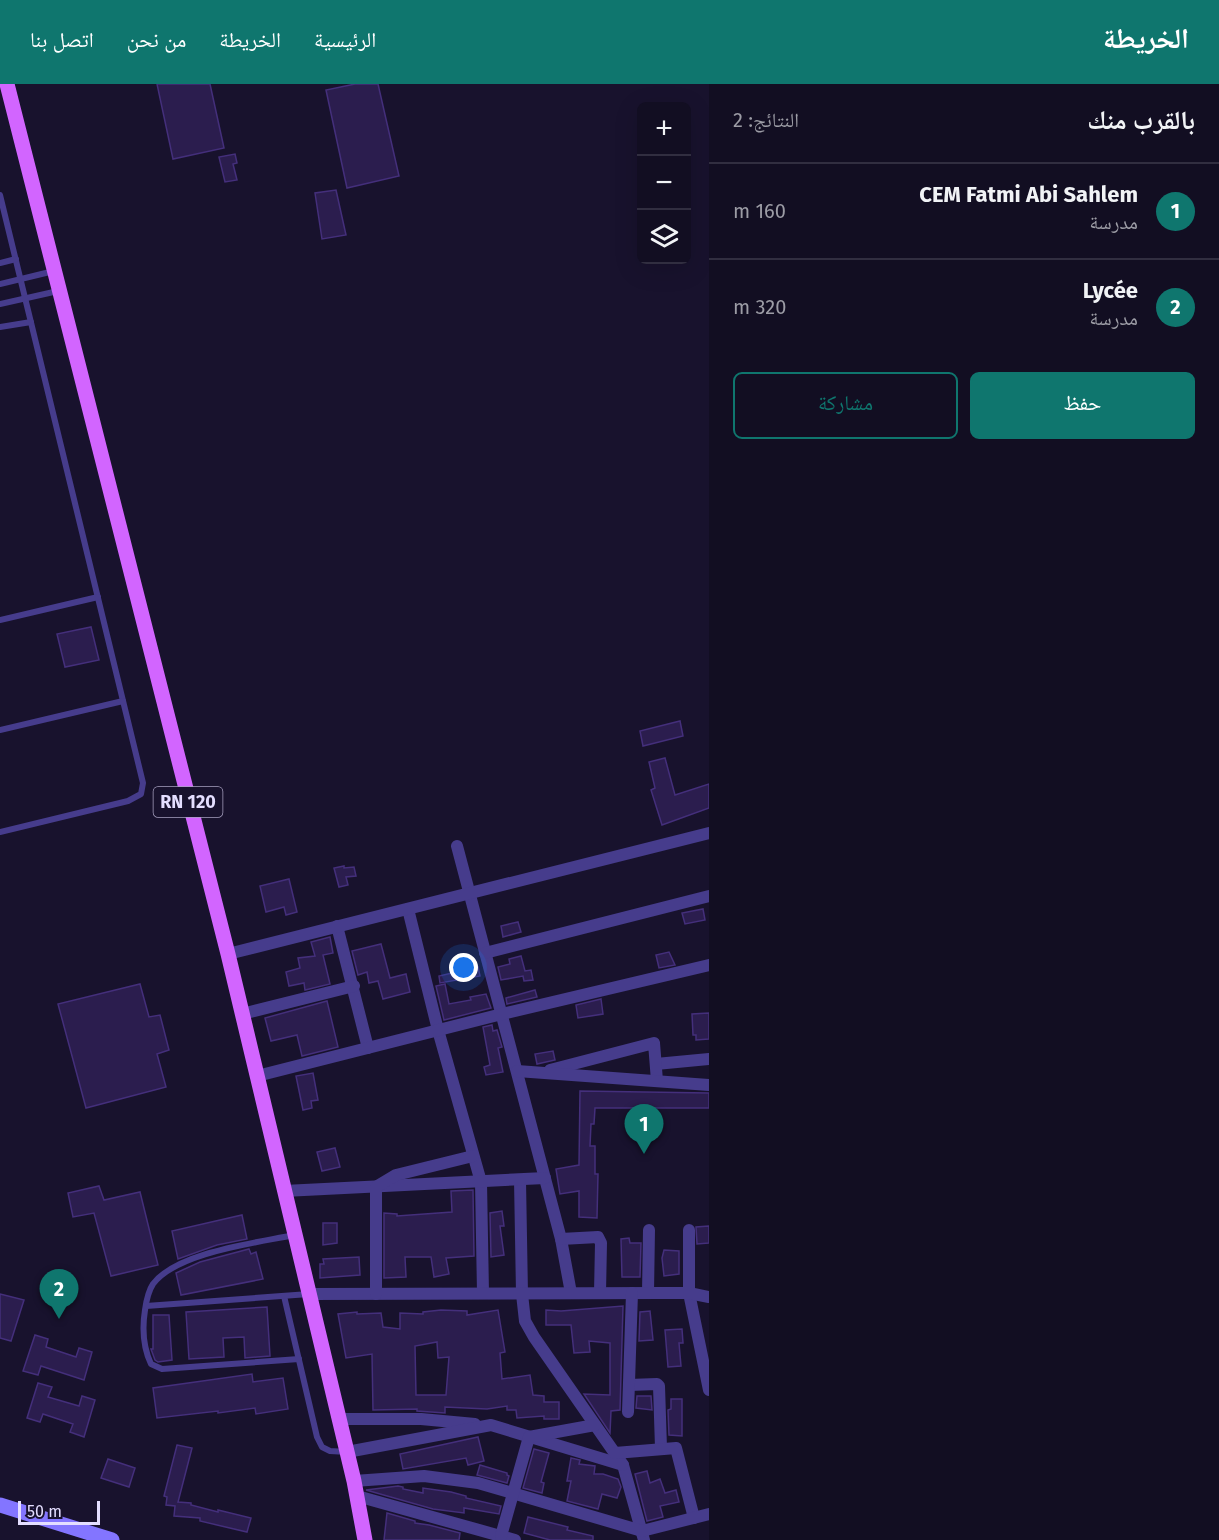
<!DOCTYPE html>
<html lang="ar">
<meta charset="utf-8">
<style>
body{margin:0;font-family:"Fira Sans","Noto Naskh Arabic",sans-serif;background:#1f1c2f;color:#f1f3f6;direction:rtl}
.controls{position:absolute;right:18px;top:18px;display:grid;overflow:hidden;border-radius:9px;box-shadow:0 6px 24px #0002}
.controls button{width:54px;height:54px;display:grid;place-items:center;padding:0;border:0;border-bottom:2px solid #312e40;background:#120e22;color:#f1f3f6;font:30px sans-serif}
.scale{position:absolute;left:18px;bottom:15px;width:82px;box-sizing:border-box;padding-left:6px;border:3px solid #e4deff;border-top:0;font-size:16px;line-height:21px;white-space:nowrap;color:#e4deff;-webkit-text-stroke:4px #18122d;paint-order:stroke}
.you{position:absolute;left:464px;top:884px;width:21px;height:21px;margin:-15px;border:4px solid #fff;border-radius:50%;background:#1a73e8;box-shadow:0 0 0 9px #1a73e833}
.badge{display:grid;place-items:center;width:39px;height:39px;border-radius:50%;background:#0f766e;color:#fff;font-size:20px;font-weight:700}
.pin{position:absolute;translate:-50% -50px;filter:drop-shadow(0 2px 3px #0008)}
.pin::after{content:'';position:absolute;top:32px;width:21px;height:18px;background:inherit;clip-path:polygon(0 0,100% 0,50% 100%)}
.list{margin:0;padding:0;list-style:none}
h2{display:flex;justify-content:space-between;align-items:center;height:78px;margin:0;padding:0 24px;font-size:26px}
h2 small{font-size:20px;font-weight:400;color:#9c9ca5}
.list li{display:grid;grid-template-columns:39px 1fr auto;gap:18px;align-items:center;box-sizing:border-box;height:96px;padding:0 24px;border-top:2px solid #312e40}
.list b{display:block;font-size:22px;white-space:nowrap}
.list p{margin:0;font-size:20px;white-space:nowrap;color:#9c9ca5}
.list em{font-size:20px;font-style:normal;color:#9c9ca5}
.actions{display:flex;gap:12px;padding:18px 24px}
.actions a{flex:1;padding:14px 0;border:2px solid #0f766e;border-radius:9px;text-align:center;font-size:21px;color:#0f766e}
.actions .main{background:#0f766e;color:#fff}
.icon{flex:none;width:33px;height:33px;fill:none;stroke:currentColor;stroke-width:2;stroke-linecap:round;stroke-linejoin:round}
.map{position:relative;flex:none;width:709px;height:1456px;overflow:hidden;direction:ltr}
header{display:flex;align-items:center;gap:36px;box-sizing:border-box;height:84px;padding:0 30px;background:#0f766e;color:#fff}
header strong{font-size:28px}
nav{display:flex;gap:33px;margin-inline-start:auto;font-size:21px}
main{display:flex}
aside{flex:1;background:#120e22}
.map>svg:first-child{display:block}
.building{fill:#2b1d4e;stroke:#442f7b;stroke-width:1.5;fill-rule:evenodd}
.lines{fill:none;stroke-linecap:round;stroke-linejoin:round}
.service{stroke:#463c8c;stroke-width:6}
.minor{stroke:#463c8c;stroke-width:12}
.secondary{stroke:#8375ff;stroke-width:15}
.primary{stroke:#d265ff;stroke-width:15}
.labels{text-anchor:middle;stroke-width:4.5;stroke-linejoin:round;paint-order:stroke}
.shield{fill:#18122d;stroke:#a7a1c0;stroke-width:1.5}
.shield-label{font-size:18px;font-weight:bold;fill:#e4deff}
</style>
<header>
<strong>الخريطة</strong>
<nav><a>الرئيسية</a><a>الخريطة</a><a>من نحن</a><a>اتصل بنا</a></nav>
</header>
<main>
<aside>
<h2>بالقرب منك<small>النتائج: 2</small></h2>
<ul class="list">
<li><span class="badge">1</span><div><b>CEM Fatmi Abi Sahlem</b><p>مدرسة</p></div><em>160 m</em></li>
<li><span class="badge">2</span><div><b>Lycée</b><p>مدرسة</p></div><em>320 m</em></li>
</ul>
<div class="actions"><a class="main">حفظ</a><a>مشاركة</a></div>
</aside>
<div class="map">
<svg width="709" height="1456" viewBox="0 0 709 1456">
<rect width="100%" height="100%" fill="#18122d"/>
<g class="building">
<polygon points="157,0 210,0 224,64 173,75"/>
<polygon points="355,0 378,0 399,92 347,104 326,6"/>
<polygon points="235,70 237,79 233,80 237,96 225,98 219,73"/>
<polygon points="336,106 346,151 322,155 315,109"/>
<polygon points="91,543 99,576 65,583 57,550"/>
<polygon points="680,637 683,652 643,662 640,647"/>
<polygon points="665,674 675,711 709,700 709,724 662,741 651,706 655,704 649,678"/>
<polygon points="344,782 344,784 354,783 356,792 346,793 348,801 339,803 334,784"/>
<polygon points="289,795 297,828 286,831 284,823 266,828 260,802"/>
<polygon points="703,825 705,836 685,840 682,829"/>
<polygon points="518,838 521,848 503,853 501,842"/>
<polygon points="330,853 333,869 323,871 330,900 305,906 304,899 289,902 286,888 300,884 298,874 315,872 311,858"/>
<polygon points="381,860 390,894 406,890 410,908 383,915 378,897 369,899 367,888 358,891 352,867"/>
<polygon points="669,868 675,881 659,884 656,871"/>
<polygon points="521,872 525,887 531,886 533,896 524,897 523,892 501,896 498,883 510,880 509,875"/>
<polygon points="478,883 480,892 440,899 439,892"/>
<polygon points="140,900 149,933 160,931 169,966 157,970 166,1003 86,1024 58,920"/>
<polygon points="445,900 449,920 471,916 470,913 486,910 491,924 444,936 436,902"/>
<polygon points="535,906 537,913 507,920 506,914"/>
<polygon points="601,915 603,930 578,934 576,921"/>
<polygon points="327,917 338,963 302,972 297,951 271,957 265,934"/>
<polygon points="709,929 709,955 696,956 696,951 693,951 692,930"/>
<polygon points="492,941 493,947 497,946 502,963 498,964 503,988 486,991 484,983 490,981 483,943"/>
<polygon points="553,967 555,976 537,980 535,970"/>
<polygon points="313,989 318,1016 311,1017 312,1024 303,1026 296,992"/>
<polygon points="580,1007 709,1009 709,1024 595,1024 594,1040 591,1040 590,1062 595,1062 595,1090 598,1090 597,1134 579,1133 579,1107 560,1110 556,1085 579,1081"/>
<polygon points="335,1064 340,1083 322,1087 317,1068"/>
<polygon points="99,1102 104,1116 140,1108 158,1181 111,1192 94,1129 73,1133 68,1109"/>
<polygon points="473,1106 474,1172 446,1174 449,1190 434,1193 431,1173 405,1173 406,1193 384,1194 384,1129 397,1130 397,1132 452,1128 451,1107"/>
<polygon points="502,1127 504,1142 500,1142 504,1171 491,1173 490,1129"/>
<polygon points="242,1131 247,1155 217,1161 178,1175 172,1147"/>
<polygon points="323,1139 337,1139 337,1159 323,1161"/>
<polygon points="709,1142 709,1159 697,1160 696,1143"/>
<polygon points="629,1154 630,1159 641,1159 640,1193 622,1193 621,1155"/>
<polygon points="249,1165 251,1170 256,1168 263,1195 181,1211 176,1189 200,1178"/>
<polygon points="664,1166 679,1167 679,1190 664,1192 662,1174"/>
<polygon points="359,1173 360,1191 320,1194 320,1180 324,1180 323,1175"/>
<polygon points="0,1210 24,1216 11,1257 0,1254"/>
<polygon points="623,1222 620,1326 611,1327 610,1349 584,1310 610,1311 610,1259 589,1257 590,1268 574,1269 571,1241 546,1241 546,1226 561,1227"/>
<polygon points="267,1223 270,1272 245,1274 244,1253 223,1254 224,1273 189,1275 186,1228"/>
<path d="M441,1226L467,1227V1231L498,1226L505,1268L500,1269L502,1295L530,1291L533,1311L544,1312V1318H559V1335H544V1332L517,1334L516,1326H507V1322L487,1325L445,1323V1329L417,1327V1325L373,1326L372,1270L346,1274L338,1230L357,1228V1230L381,1229L383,1243L400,1245V1229L423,1230V1228ZM437,1258L438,1274L449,1273L446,1311H416L415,1262Z"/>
<polygon points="650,1227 653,1256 639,1257 640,1228"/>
<polygon points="153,1231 169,1231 172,1276 158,1278 155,1276 151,1265 153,1265"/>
<polygon points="682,1245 683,1259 679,1259 681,1282 668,1283 665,1246"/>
<polygon points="35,1251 48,1255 46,1263 76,1273 79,1264 92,1268 84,1296 41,1282 38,1291 23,1287"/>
<polygon points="252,1290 253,1298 283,1294 288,1325 256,1330 255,1324 218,1329 218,1327 157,1334 153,1304"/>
<polygon points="38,1299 52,1303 48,1313 79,1322 82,1312 95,1316 84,1353 70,1348 73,1340 43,1330 40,1338 27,1334"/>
<polygon points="637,1312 651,1312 652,1326 636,1324"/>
<polygon points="671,1315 682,1315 682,1352 669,1351 668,1326 671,1325"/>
<polygon points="478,1353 484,1377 468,1381 466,1374 403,1385 400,1370"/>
<polygon points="177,1361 192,1364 178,1418 191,1419 191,1421 218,1428 218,1426 251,1434 247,1448 200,1437 200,1434 174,1432 175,1422 166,1421 167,1413 164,1412"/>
<polygon points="534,1365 549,1369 541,1398 544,1399 542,1409 523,1404"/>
<polygon points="571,1374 580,1376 579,1380 595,1382 594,1390 603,1390 618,1395 621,1403 617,1414 602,1410 598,1425 567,1417 571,1397 567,1397"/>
<polygon points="108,1375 135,1384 129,1403 101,1394"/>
<polygon points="480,1381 507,1389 507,1391 509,1392 507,1399 477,1391"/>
<polygon points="647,1387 650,1399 660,1395 665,1409 676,1406 679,1418 660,1422 663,1433 647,1437 635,1390"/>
<polygon points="398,1402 403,1403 403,1405 423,1409 423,1404 451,1408 466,1412 466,1414 501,1422 499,1430 464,1424 464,1429 433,1425 366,1406"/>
<polygon points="387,1429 415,1437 415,1439 429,1441 460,1449 459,1456 384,1456"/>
<polygon points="528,1433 568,1443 567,1446 593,1452 593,1456 550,1456 524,1449"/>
</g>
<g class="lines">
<g class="service">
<polyline points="0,111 143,699 141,710 128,717 0,748"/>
<polyline points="0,179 16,175"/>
<polyline points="0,200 54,187"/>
<polyline points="0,220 58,207"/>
<polyline points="0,243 31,238"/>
<polyline points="0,536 98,513"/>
<polyline points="0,646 123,617"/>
<path d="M294,1151C256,1159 177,1168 153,1200C149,1206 146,1219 145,1226C142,1245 143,1263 151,1280L162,1285L299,1275"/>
<polyline points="284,1212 317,1353 322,1363 330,1367 347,1368"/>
<polyline points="146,1222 309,1210"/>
</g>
<g class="minor">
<polyline points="457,762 561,1155 571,1209"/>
<polyline points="408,825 438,946 481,1098 483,1209"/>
<polyline points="337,842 368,964"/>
<polyline points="485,869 709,812"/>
<polyline points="228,870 709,749"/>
<polyline points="242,930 354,902"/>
<polyline points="656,980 709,975"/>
<polyline points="550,986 654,959 657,997"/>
<polyline points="517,987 709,1001"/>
<polyline points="257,992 502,930 709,881"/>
<polyline points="520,1096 522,1210 525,1237 534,1253 623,1381 644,1456"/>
<polyline points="284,1107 545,1094"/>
<polyline points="689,1146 689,1209 709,1306"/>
<polyline points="561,1155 598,1153 601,1159 600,1209"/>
<polyline points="648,1209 649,1146"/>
<polyline points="309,1210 659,1209 689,1209 709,1213"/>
<polyline points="376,1210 376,1103 396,1091 473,1072"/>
<polyline points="629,1301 657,1300 659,1302 661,1364"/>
<polyline points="628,1328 632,1209"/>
<polyline points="339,1335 421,1335 475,1340"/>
<polyline points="347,1368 491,1341 623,1381"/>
<polyline points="615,1369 676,1364 694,1434"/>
<polyline points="354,1397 424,1392 478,1399 642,1447 709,1430"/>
<polyline points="357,1412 515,1456"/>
<polyline points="501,1452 529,1353 595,1341"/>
</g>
<polyline class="secondary" points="0,1421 112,1456"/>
<polyline class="primary" points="7,0 228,870 354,1397 365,1456"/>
</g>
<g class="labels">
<rect class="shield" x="153.5" y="703" width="69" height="30" rx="4.5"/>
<g class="shield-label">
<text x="188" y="724">RN 120</text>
</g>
</g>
</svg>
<div class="controls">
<button>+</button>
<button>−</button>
<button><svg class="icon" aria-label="layers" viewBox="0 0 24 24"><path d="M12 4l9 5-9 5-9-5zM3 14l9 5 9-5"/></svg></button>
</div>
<div class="scale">50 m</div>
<div class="you"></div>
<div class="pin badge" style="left:644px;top:1070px">1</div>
<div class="pin badge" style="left:59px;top:1235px">2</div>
</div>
</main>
